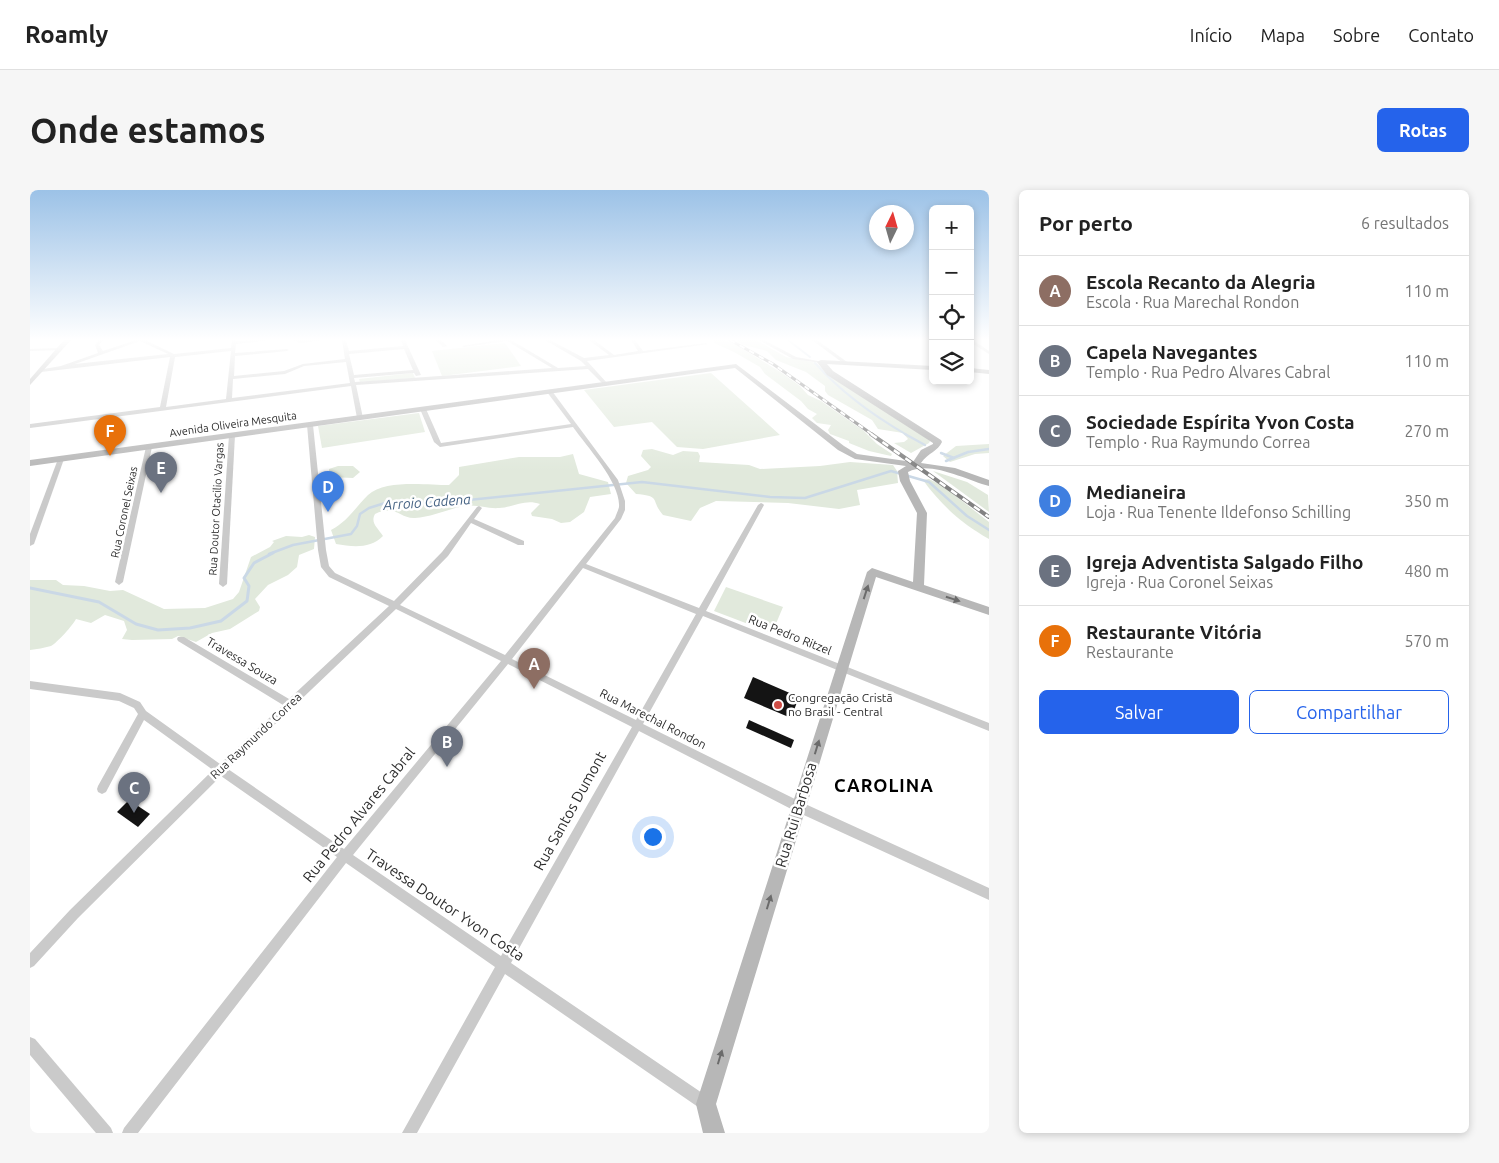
<!DOCTYPE html>
<html lang="pt">
<meta charset="utf-8">
<style>
body{margin:0;font-family:Ubuntu,sans-serif;background:#f6f6f6;color:#222}
.controls{position:absolute;right:15px;top:15px;display:grid;overflow:hidden;border-radius:8px;box-shadow:0 2px 8px #0003}
.controls button{width:45px;height:45px;display:grid;place-items:center;padding:0;border:0;border-bottom:1px solid #e0e0e0;background:#fff;color:#222;font:25px sans-serif}
.compass{position:absolute;left:839px;top:15px;width:45px;height:45px;border-radius:50%;background:#fff;box-shadow:0 2px 8px #0003;rotate:5deg}
.you{position:absolute;left:622px;top:646px;width:18px;height:18px;margin:-12px;border:4px solid #fff;border-radius:50%;background:#1a73e8;box-shadow:0 0 0 8px #1a73e833}
.badge{display:grid;place-items:center;width:32px;height:32px;border-radius:50%;background:#2563eb;color:#fff;font-size:16px;font-weight:700}
.pin{position:absolute;translate:-50% -41px;filter:drop-shadow(0 1px 2px #0008)}
.pin::after{content:'';position:absolute;top:26px;width:18px;height:15px;background:inherit;clip-path:polygon(0 0,100% 0,50% 100%)}
.list{margin:0;padding:0;list-style:none}
h2{display:flex;justify-content:space-between;align-items:center;height:65px;margin:0;padding:0 20px;font-size:21px}
h2 small{font-size:16px;font-weight:400;color:#767676}
.list li{display:grid;grid-template-columns:32px 1fr auto;gap:15px;align-items:center;box-sizing:border-box;height:70px;padding:0 20px;border-top:1px solid #e0e0e0}
.list b{display:block;font-size:19px;white-space:nowrap}
.list p{margin:0;font-size:16px;white-space:nowrap;color:#767676}
.list em{font-size:16px;font-style:normal;color:#767676}
.actions{display:flex;gap:10px;padding:15px 20px}
.actions a{flex:1;padding:11px 0;border:1px solid #2563eb;border-radius:8px;text-align:center;font-size:18px;color:#2563eb}
.actions .main{background:#2563eb;color:#fff}
.icon{flex:none;width:28px;height:28px;fill:none;stroke:currentColor;stroke-width:2;stroke-linecap:round;stroke-linejoin:round}
.map{position:relative;flex:none;width:959px;height:943px;overflow:hidden;border-radius:8px}
header{display:flex;align-items:center;gap:30px;box-sizing:border-box;height:70px;padding:0 25px;background:#fff;border-bottom:1px solid #e0e0e0}
header strong{font-size:24px}
nav{display:flex;gap:28px;margin-inline-start:auto;font-size:18px}
.intro{display:flex;align-items:center;justify-content:space-between;box-sizing:border-box;height:120px;padding:0 30px}
h1{margin:0;font-size:35px}
.button{padding:12px 22px;border-radius:8px;background:#2563eb;color:#fff;font-size:18px;font-weight:700}
main{display:flex;gap:30px;padding:0 30px}
aside{flex:1;background:#fff;border-radius:8px;box-shadow:0 2px 8px #0003}
.map>svg:first-child{display:block}
.green{fill:#e1e9dc}
.lines{fill:none;stroke-linecap:round;stroke-linejoin:round}
.stream-far2{stroke:#cad8e6;stroke-width:2}
.stream-far1{stroke:#cad8e6;stroke-width:2.5}
.stream{stroke:#cad8e6;stroke-width:3}
.building{fill:#141414}
.street{fill:#cacaca;fill-rule:evenodd}
.secondary{fill:#b7b7b7;fill-rule:evenodd}
.rail-far1-casing{stroke:#828282;stroke-width:3}
.rail-casing{stroke:#828282;stroke-width:4}
.rail-far1{stroke:#fff;stroke-width:2;stroke-dasharray:5.5;stroke-linecap:butt}
.rail{stroke:#fff;stroke-width:2.5;stroke-dasharray:7;stroke-linecap:butt}
.oneway{fill:#6b6b6b}
.poi-dot{fill:#ce4d45;stroke:#fff;stroke-width:2}
.labels{text-anchor:middle;stroke-width:5;stroke-linejoin:round;paint-order:stroke}
.far-street-label{font-size:11px;fill:#2d2d2d;stroke:#fff}
.street-label{font-size:12px;fill:#2d2d2d;stroke:#fff}
.poi-label{font-size:12px;fill:#2d2d2d;stroke:#fff;text-anchor:start}
.water-label{font-size:14px;font-style:italic;fill:#466384;stroke:#fff}
.near-street-label{font-size:15px;fill:#2d2d2d;stroke:#fff}
.district-label{font-size:18px;font-weight:bold;letter-spacing:1px;fill:#000;stroke:#fff}
</style>
<header>
<strong>Roamly</strong>
<nav><a>Início</a><a>Mapa</a><a>Sobre</a><a>Contato</a></nav>
</header>
<div class="intro"><h1>Onde estamos</h1><a class="button">Rotas</a></div>
<main>
<div class="map">
<svg width="959" height="943" viewBox="0 0 959 943">
<rect width="100%" height="100%" fill="#fff"/>
<g class="green">
<polygon points="684,150 695,150 706,155 752,183 770,196 778,205 791,211 834,241 847,254 862,264 861,266 839,261 819,253 819,251 800,244 798,240 801,235 787,233 782,228 787,224 778,219 771,211 735,184 730,177 704,162 684,153"/>
<polygon points="708,150 726,150 756,167 787,173 798,185 893,246 900,251 899,253 881,263 864,253 874,252 878,249 873,243 848,239 842,230 798,205 795,201 795,196 776,182 746,170 737,161 714,155 705,151"/>
<polygon points="475,153 491,176 412,186 402,161"/>
<polygon points="383,183 385,188 330,192 329,189"/>
<polygon points="681,183 750,245 673,259 647,257 622,232 584,237 554,200"/>
<polygon points="389,223 395,242 292,258 288,236"/>
<polygon points="959,254 959,263 945,264 920,272 913,266 926,256"/>
<path d="M622,259L643,265L653,261L668,262L670,266L669,272L719,275L730,279L790,276L820,272L863,275L867,281L868,293L827,300L830,315L809,319L758,313L686,311L670,318L661,331L633,325C620,310 632,306 606,304L596,293L598,286L618,280L621,277L611,266L613,260Z"/>
<path d="M543,264L549,284L578,292L581,304L560,307L554,322L540,332L531,333L522,329L502,326L501,323L510,314C495,309 484,317 469,318C457,319 447,314 434,316C418,319 402,327 385,328C370,329 366,314 345,324C340,333 348,338 353,346C340,359 323,357 306,354L301,340C318,331 325,318 338,305C355,289 397,295 419,295L429,285V277L489,267H530Z"/>
<polygon points="308,276 323,276 330,282 323,288 299,287 299,279"/>
<polygon points="903,281 937,292 958,305 959,322"/>
<path d="M899,289L913,296L959,332V349C932,334 911,315 893,290Z"/>
<path d="M279,345L285,347L284,359L269,365L267,377L258,385L238,395L225,409L230,417L229,421L200,439L182,443L166,452L148,446L142,449L102,450L92,449L97,440L94,431L75,425L61,433L46,429C43,435 27,453 21,456C14,458 7,459 0,460V390H26L33,395L54,396L80,401L93,400L134,419L175,418L203,409L209,402L221,367L240,357L244,352L242,351L256,346L272,347Z"/>
<polygon points="696,397 753,417 742,443 684,421"/>
</g>
<g class="lines">
<g class="stream-far2">
<polyline points="758,150 780,167"/>
<path d="M785,173C811,202 844,226 877,245"/>
</g>
<g class="stream-far1">
<polyline points="875,244 895,255"/>
<polyline points="911,263 924,268"/>
<polyline points="916,271 938,262 959,259"/>
<polyline points="239,364 263,355 321,344 327,336 330,324 339,318 355,313 419,312 612,292 740,307 775,308 861,281 899,292 937,326 959,340"/>
</g>
<polyline class="stream" points="0,398 69,412 106,434 128,440 160,438 191,431 217,411 219,396 214,388 224,373 243,363"/>
</g>
<g class="building">
<polygon points="723,487 769,507 761,528 714,508"/>
<polygon points="719,530 764,550 761,558 716,538"/>
<polygon points="99,610 120,624 108,637 87,622"/>
</g>
<g class="lines">
<g class="street">
<path d="M69,150H73L69,155L73,161L106,150H115L144,164L201,158L202,150H206V151L240,150L206,154L205,163L257,159L259,160L257,161L205,166L204,186L254,181L273,174L315,169L312,150H316L319,161L373,156L371,150H375L391,185L386,186L384,183L324,188L325,192L522,178L477,151L434,157L432,156L468,150H481L528,178L556,176L551,171L515,150H520L554,168L579,165L559,150H564L584,165L608,161L601,150H605L613,161L676,153L678,154L557,171L577,193V195L575,196L558,179L326,195L333,228L330,230L327,228L321,196L0,238V234L130,217L140,167L11,182L8,180L31,176L68,163L65,155ZM110,151L138,164L45,174ZM374,159L383,180L324,185L319,164ZM201,161L196,209L136,217L145,167ZM316,172L320,193L202,208L203,189L255,184L274,176Z"/>
<polygon points="262,150 292,150 271,153"/>
<polygon points="406,150 411,150 417,156 413,157"/>
<polygon points="729,150 734,150 766,167 793,172 791,173 763,169"/>
<polygon points="782,150 787,150 817,172 813,173"/>
<polygon points="940,150 943,150 959,161 959,164 940,152"/>
<polygon points="30,158 32,159 32,160 0,161 0,159"/>
<path d="M520,200L522,201L588,290L595,311V320L591,329L556,374L669,418L728,315L731,313L733,314L734,315L676,421L959,533V541L673,426L613,534L773,613L959,698V710L765,621L609,541L481,773L681,909L683,914L681,919L676,921L671,919L475,784L387,943H372L465,777L316,673L108,943H92L94,938L307,667L191,586L48,728L4,776L0,778V763L40,720L183,580L114,530L76,602L72,604L68,602L67,599L68,596L108,524L104,518L89,511L0,499V491L90,503L110,512L116,521L190,574L253,515L148,451L147,449L148,447H154L259,509L359,416L299,387L291,377L288,360L277,235L280,233L283,235L296,360L299,376L305,383L364,411L412,362L447,317L449,316L452,318L444,329L494,351V355H488L441,333L418,366L370,415L475,465L585,328C586,325 588,321 589,317C591,293 557,257 543,237L410,257L404,252L390,219L393,217L396,219L411,253L541,234L517,202ZM553,378L666,424L606,530L482,469ZM366,419L471,471L314,659L198,579ZM478,474L602,537L471,766L323,665Z"/>
<polygon points="202,243 205,245 197,394 193,397 189,394 199,245"/>
<polygon points="119,255 122,257 93,392 89,395 85,392 116,257"/>
<polygon points="31,267 34,269 4,354 0,356 0,344 28,269"/>
<polygon points="0,847 5,849 81,938 83,943 66,943 0,865"/>
</g>
<g class="secondary">
<polygon points="34,150 41,150 0,195 0,189"/>
<path d="M791,170L903,176V180L797,174L803,181L911,250L912,252C908,261 898,263 891,273L925,278L959,290V296C936,290 900,270 878,282L880,291L897,323L894,395L959,417V425L846,387L686,914L695,943H673L666,914L837,382L842,378L883,392L887,323L870,291L868,281L876,276L825,269L808,260L705,178L0,276V270L706,174L814,256L827,264L883,272L891,260L903,254V253L797,185L787,172Z"/>
<polygon points="940,178 959,180 959,184 940,182"/>
</g>
<defs>
<polyline id="rail-far1" points="700,150 743,174 843,245"/>
<polyline id="rail" points="841,244 959,327"/>
</defs>
<use href="#rail-far1" class="rail-far1-casing"/>
<use href="#rail" class="rail-casing"/>
<use href="#rail-far1" class="rail-far1"/>
<use href="#rail" class="rail"/>
</g>
<defs><path id="oneway-solid" d="M-6-.8H1V-3.2L6.5 0L1 3.2V.8H-6Z" transform="scale(1.25)"/></defs>
<g class="oneway">
<use href="#oneway-solid" transform="translate(836 402) rotate(-72)"/>
<use href="#oneway-solid" transform="translate(923 409) rotate(18)"/>
<use href="#oneway-solid" transform="translate(787 557) rotate(-73)"/>
<use href="#oneway-solid" transform="translate(739 712) rotate(-73)"/>
<use href="#oneway-solid" transform="translate(690 867) rotate(-73)"/>
</g>
<linearGradient id="sky" x2="0" y2="1"><stop stop-color="#9cc2e7"/><stop offset="0.53" stop-color="#fff"/><stop offset="1" stop-color="#fff" stop-opacity="0"/></linearGradient>
<rect width="959" height="282" fill="url(#sky)"/>
<circle class="poi-dot" cx="748" cy="515" r="5"/>
<g class="labels">
<g class="far-street-label">
<text transform="translate(203 234) rotate(-8)" y="4">Avenida Oliveira Mesquita</text>
<text transform="translate(186 319) rotate(-87)" y="4">Rua Doutor Otacilio Vargas</text>
<text transform="translate(94 322) rotate(-78)" y="4">Rua Coronel Seixas</text>
</g>
<g class="street-label">
<text transform="translate(760 445) rotate(22)" y="4">Rua Pedro Ritzel</text>
<text transform="translate(212 471) rotate(31)" y="4">Travessa Souza</text>
<text transform="translate(623 529) rotate(27)" y="4">Rua Marechal Rondon</text>
<text transform="translate(226 546) rotate(-43)" y="4">Rua Raymundo Correa</text>
</g>
<g class="poi-label">
<text x="758" y="512">Congregação Cristã<tspan x="758" dy="14">no Brasil - Central</tspan></text>
</g>
<g class="water-label">
<text transform="translate(397 312) rotate(-4)" y="5">Arroio Cadena</text>
</g>
<g class="near-street-label">
<text transform="translate(540 621) rotate(-61)" y="5">Rua Santos Dumont</text>
<text transform="translate(329 625) rotate(-51)" y="5">Rua Pedro Alvares Cabral</text>
<text transform="translate(766 625) rotate(-73)" y="5">Rua Rui Barbosa</text>
<text transform="translate(415 715) rotate(34)" y="5">Travessa Doutor Yvon Costa</text>
</g>
<g class="district-label">
<text x="854" y="602">CAROLINA</text>
</g>
</g>
</svg>
<div class="controls">
<button>+</button>
<button>−</button>
<button><svg class="icon" aria-label="locate" viewBox="0 0 24 24"><circle cx="12" cy="12" r="6"/><path d="M12 2v4M12 18v4M2 12h4M18 12h4"/></svg></button>
<button><svg class="icon" aria-label="layers" viewBox="0 0 24 24"><path d="M12 4l9 5-9 5-9-5zM3 14l9 5 9-5"/></svg></button>
</div>
<svg class="compass" viewBox="-18 -18 36 36"><path d="M0-13l5 13h-10z" fill="#e53935"/><path d="M0 13l5-13h-10z" fill="#767676"/></svg>
<div class="you"></div>
<div class="pin badge" style="left:504px;top:499px;background:#8d6e63">A</div>
<div class="pin badge" style="left:417px;top:577px;background:#6b7280">B</div>
<div class="pin badge" style="left:104px;top:623px;background:#6b7280">C</div>
<div class="pin badge" style="left:298px;top:322px;background:#3f7fe0">D</div>
<div class="pin badge" style="left:131px;top:303px;background:#6b7280">E</div>
<div class="pin badge" style="left:80px;top:266px;background:#e8710a">F</div>
</div>
<aside>
<h2>Por perto<small>6 resultados</small></h2>
<ul class="list">
<li><span class="badge" style="background:#8d6e63">A</span><div><b>Escola Recanto da Alegria</b><p>Escola · Rua Marechal Rondon</p></div><em>110 m</em></li>
<li><span class="badge" style="background:#6b7280">B</span><div><b>Capela Navegantes</b><p>Templo · Rua Pedro Alvares Cabral</p></div><em>110 m</em></li>
<li><span class="badge" style="background:#6b7280">C</span><div><b>Sociedade Espírita Yvon Costa</b><p>Templo · Rua Raymundo Correa</p></div><em>270 m</em></li>
<li><span class="badge" style="background:#3f7fe0">D</span><div><b>Medianeira</b><p>Loja · Rua Tenente Ildefonso Schilling</p></div><em>350 m</em></li>
<li><span class="badge" style="background:#6b7280">E</span><div><b>Igreja Adventista Salgado Filho</b><p>Igreja · Rua Coronel Seixas</p></div><em>480 m</em></li>
<li><span class="badge" style="background:#e8710a">F</span><div><b>Restaurante Vitória</b><p>Restaurante</p></div><em>570 m</em></li>
</ul>
<div class="actions"><a class="main">Salvar</a><a>Compartilhar</a></div>
</aside>
</main>
